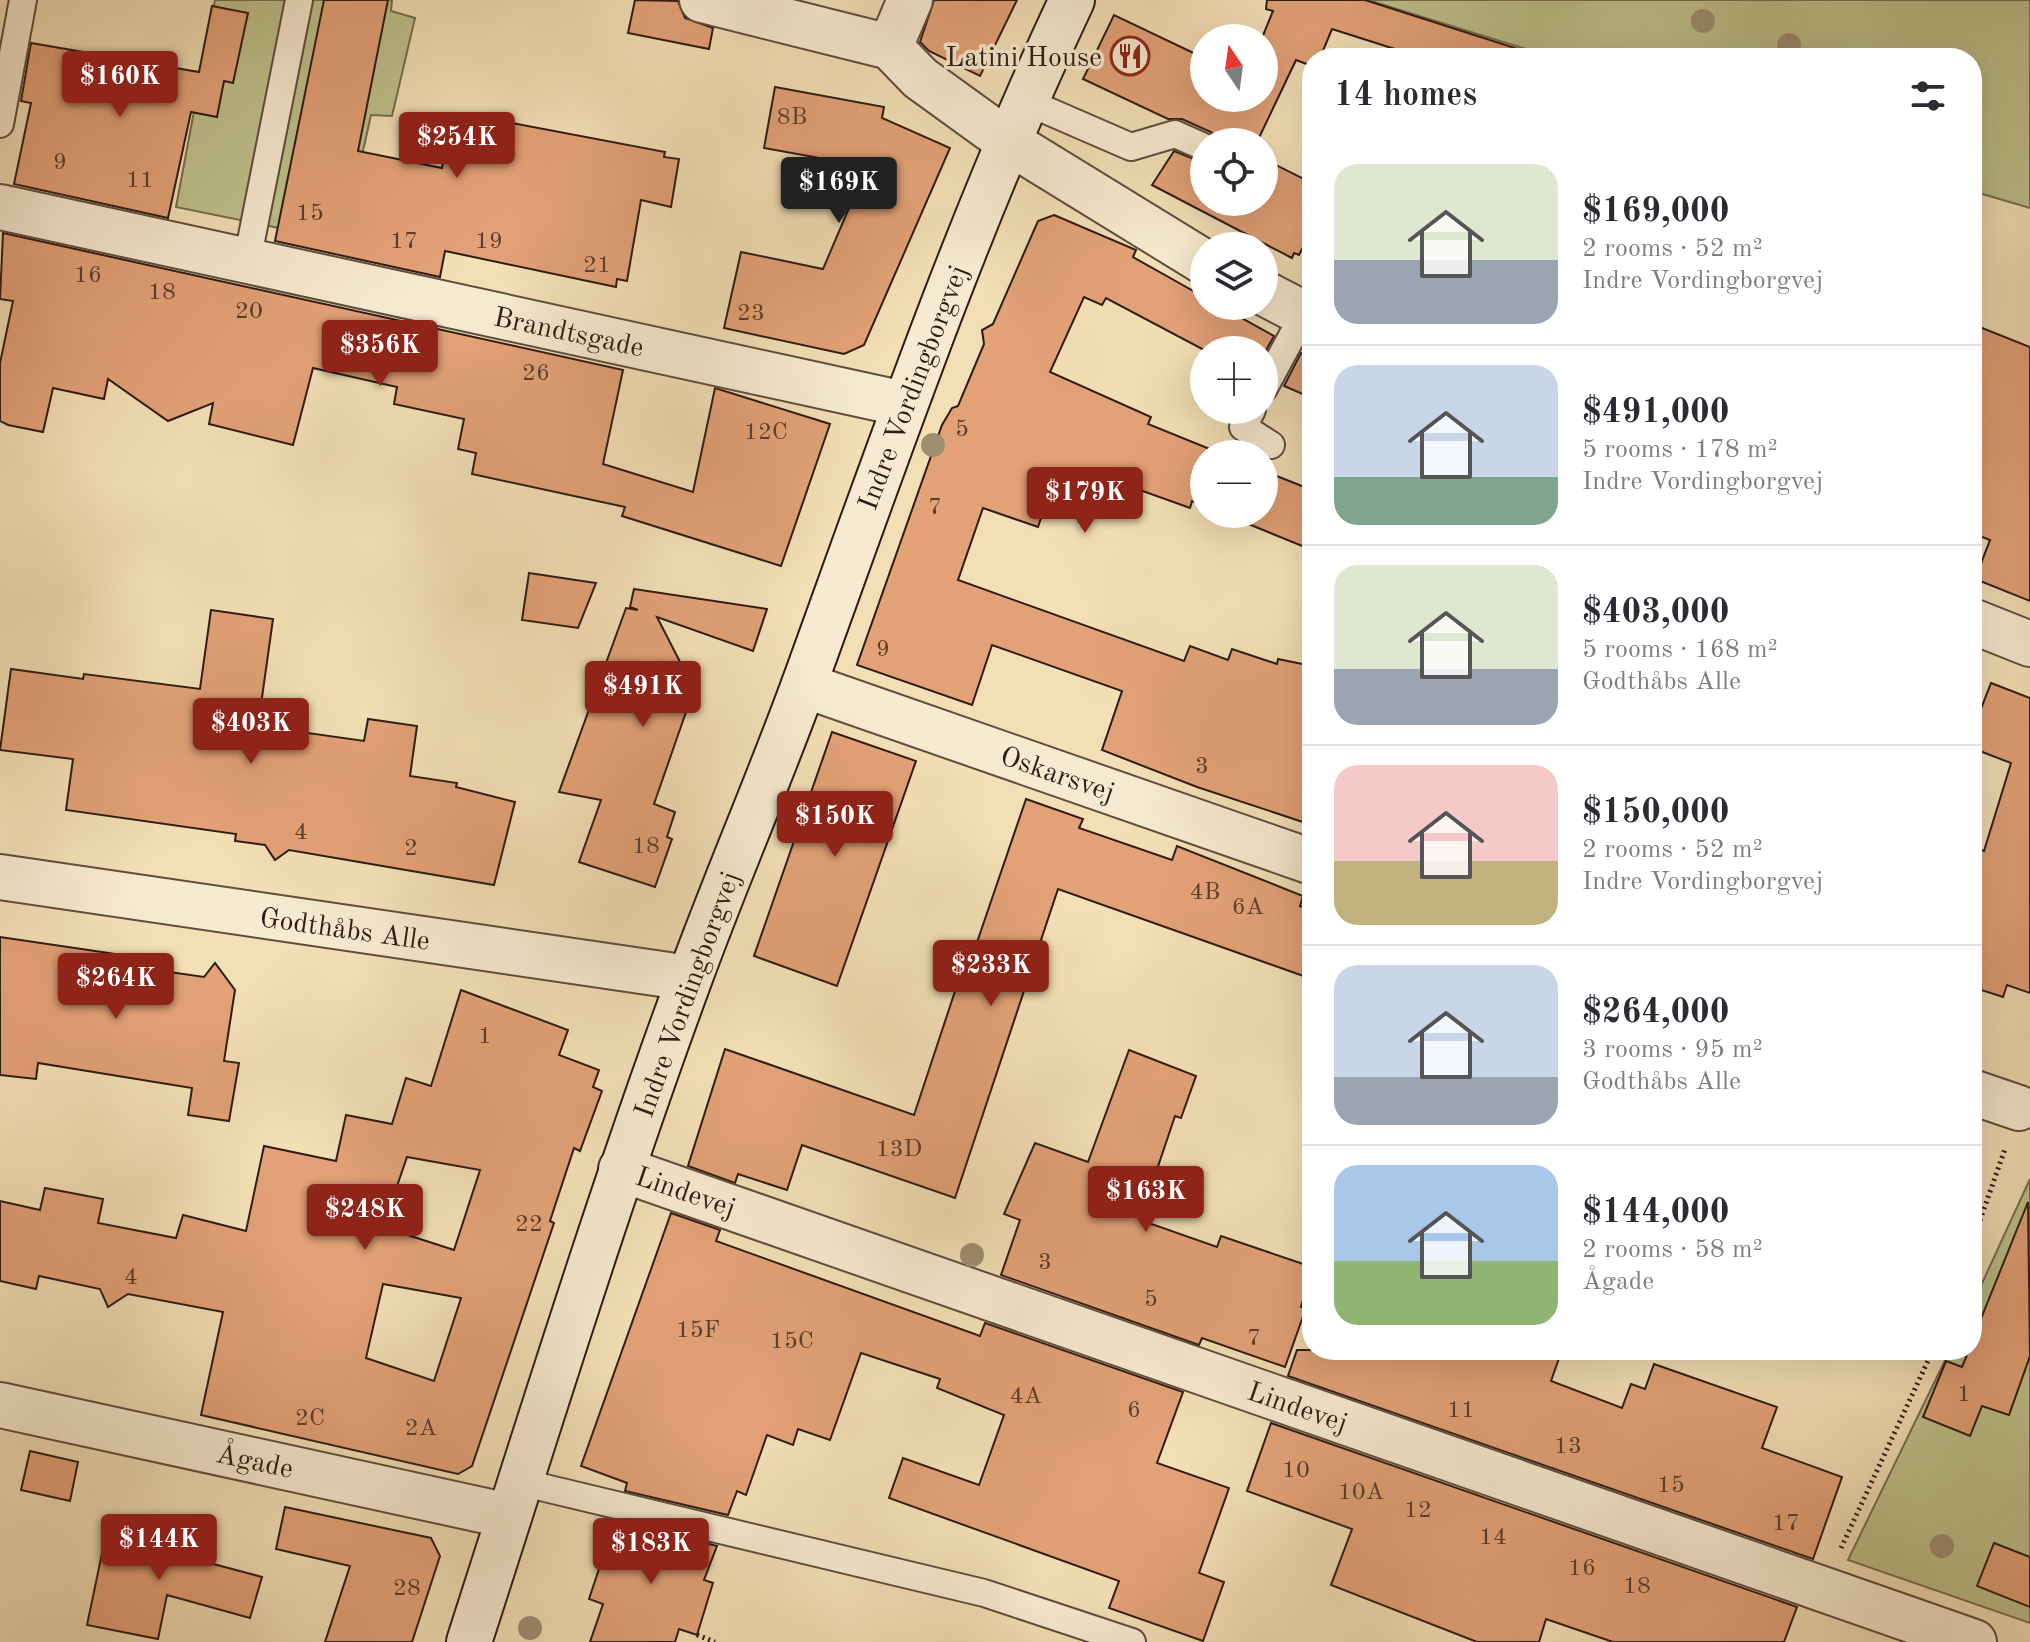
<!DOCTYPE html>
<html lang="en">
<head>
<meta charset="utf-8">
<style>
	:root { --surface:#fff; --page:#f7f7f7; --text:#2b2b33; --muted:#7c7c81; --line:#e1e1e2; --accent:#8f2418 }
	body { margin:0; font-family:"Old Standard TT",serif; background:var(--page); color:var(--text); height:100vh; display:flex; flex-direction:column; font-size:30px; white-space:nowrap }
	* { box-sizing:border-box; margin:0 }
	p { font-size:26px; color:var(--muted) }
	.icon { flex:none; width:44px; height:44px; fill:none; stroke:currentColor; stroke-width:2; stroke-linecap:round; stroke-linejoin:round }
	.map { position:relative; flex:1; overflow:hidden }
	.sheet { position:absolute; left:1302px; top:48px; width:680px; height:1312px; display:flex; flex-direction:column; background:var(--surface); border-radius:32px; box-shadow:0 8px 32px #0002 }
	.sheet>* { flex:none }
	.needle { width:52px; rotate:347deg }
	.fabs { position:absolute; left:1190px; top:24px; display:grid; gap:16px }
	.fabs a { display:grid; place-items:center; width:88px; height:88px; border-radius:50%; background:var(--surface); box-shadow:0 8px 32px #0002; font-size:40px }
	.price { position:absolute; translate:-50% -68px; padding:0 18px; border-radius:8px; background:var(--accent); color:#fff; font-size:26px; line-height:52px; filter:drop-shadow(0 2px 4px #0008) }
	.price::after { content:''; position:absolute; left:50%; top:48px; width:24px; height:18px; margin-left:-12px; background:inherit; clip-path:polygon(0 0,100% 0,50% 100%) }
	.price.selected { background:#222; color:#fff }
	ul { padding:0; list-style:none }
	li { display:flex; align-items:center; gap:24px; height:200px; padding:0 32px }
	li+li { border-top:2px solid var(--line) }
	li span { display:grid; place-items:center; flex:none; width:224px; height:160px; border-radius:24px; color:#555 }
	li>.icon { margin-inline-start:auto }
	span .icon { width:96px; height:96px; fill:#fffc; stroke-width:1 }
	li b { font-size:34px }
	h2 { display:flex; justify-content:space-between; align-items:center; height:96px; padding:0 32px; font-size:34px }
	.map>svg:first-child { display:block }
	.green { fill:#bec18c; stroke:#766e50; stroke-width:2 }
	.building { fill:#e3a177; stroke:#2e1c15; stroke-width:2; fill-rule:evenodd }
	.lines { fill:none; stroke-linecap:round; stroke-linejoin:round }
	.lane-casing { stroke:#5f4d3d; stroke-width:30 }
	.street-casing { stroke:#5f4d3d; stroke-width:48 }
	.secondary-casing { stroke:#2e1c15; stroke-width:48 }
	.path { stroke:#2e1c15; stroke-width:5; stroke-dasharray:2 4; stroke-linecap:butt }
	.lane { stroke:#f7ead0; stroke-width:26 }
	.street { stroke:#f7ead0; stroke-width:44 }
	.secondary { stroke:#f7ead0; stroke-width:44 }
	.tree { fill:#9e8f71 }
	.labels { text-anchor:middle; stroke-width:7; stroke-linejoin:round; paint-order:stroke }
	.number-label { font-size:24px; fill:#5b3d2e }
	.poi-label { font-size:28px; fill:#2e1c15; stroke:#f7ead0; text-anchor:end }
	.street-label { font-size:28px; fill:#2e1c15; stroke:#f7ead0 }
</style>
</head>
<body>
<div class="map">
<svg width="2030" height="1642" viewBox="0 0 2030 1642">
	<rect width="100%" height="100%" fill="#f3dfb6"/>
	<filter id="stains"><feTurbulence type="fractalNoise" baseFrequency=".0025" numOctaves="4"/><feColorMatrix values="0 0 0 0 .2 0 0 0 0 .09 0 0 0 0 .02 0 0 0 .5 -.17"/></filter>
	<radialGradient id="worn" r=".72"><stop offset=".6" stop-color="#630" stop-opacity="0"/><stop offset="1" stop-color="#630" stop-opacity=".3"/></radialGradient>
	<!-- green -->
	<g class="green">
		<polygon points="215,0 392,0 391,11 415,18 392,116 371,115 343,241 176,207"/>
		<polygon points="1368,0 2030,0 2030,208 1972,191 1972,58 1555,58"/>
		<polygon points="2030,1179 2030,1623 1848,1560 1950,1350 1972,1350 1972,1305"/>
	</g>
	<!-- building -->
	<g class="building">
		<polygon points="324,0 388,0 358,151 442,168 449,125 472,129 475,116 665,152 664,157 679,159 671,207 641,200 627,281 617,279 616,287 445,251 440,277 275,241"/>
		<polygon points="635,0 678,1 685,18 713,28 709,49 628,33"/>
		<polygon points="934,0 1017,0 980,76 929,51 920,42"/>
		<polygon points="1267,0 1365,0 1521,50 1520,58 1423,58 1332,29 1320,58 1312,58 1312,66 1296,60 1257,142 1219,142 1211,132 1182,119 1168,119 1083,79 1114,15 1204,58 1204,98 1264,98 1262,38 1273,11 1266,9"/>
		<polygon points="212,6 248,13 233,83 224,81 217,117 191,112 168,218 14,184 31,103 21,101 31,43 199,72"/>
		<polygon points="775,87 884,107 882,118 950,148 864,345 844,354 724,328 741,252 823,269 855,194 847,190 858,165 764,148"/>
		<polygon points="1174,151 1204,163 1204,202 1264,202 1264,159 1312,183 1312,229 1299,255 1294,253 1292,258 1152,185"/>
		<polygon points="1054,215 1136,250 1133,257 1204,297 1204,306 1220,306 1274,336 1264,354 1264,350 1204,350 1106,298 1102,305 1084,297 1050,372 1151,417 1148,424 1222,454 1204,454 1204,506 1192,501 1190,508 1084,470 1073,499 1050,491 1038,527 983,508 958,580 1184,661 1190,646 1228,660 1232,649 1277,664 1278,659 1312,666 1312,825 1197,787 1102,750 1122,691 992,645 972,705 857,665 942,425 952,408 958,406 984,344 982,330 993,324 1038,221"/>
		<polygon points="3,233 623,370 603,464 693,492 715,388 830,424 781,566 622,516 625,507 472,474 476,453 458,449 464,419 394,404 397,387 313,368 293,445 209,424 213,403 168,421 108,379 104,399 53,388 43,432 8,425 0,421 0,363 13,301 0,299"/>
		<polygon points="1972,324 2030,347 2030,601 1975,579 1990,540 1972,533"/>
		<polygon points="1301,353 1312,359 1312,398 1284,386"/>
		<polygon points="1264,471 1312,490 1312,550 1224,514 1264,514"/>
		<polygon points="529,573 596,583 578,628 522,620"/>
		<polygon points="634,589 767,609 753,651 657,617 694,689 654,804 675,812 667,837 672,839 655,887 579,862 601,800 559,792 626,608 638,610 630,607"/>
		<polygon points="211,610 273,619 258,726 364,741 368,719 417,726 410,776 457,783 456,787 515,802 494,885 289,850 275,860 265,845 235,841 236,834 66,810 73,759 0,750 11,669 83,679 84,674 200,689"/>
		<polygon points="1991,683 2030,698 2030,993 2007,985 2003,997 1972,987 1972,847 1984,851 2011,763 1972,748 1972,732"/>
		<polygon points="832,732 916,761 837,986 754,956"/>
		<polygon points="1026,799 1083,819 1079,828 1172,860 1177,846 1303,896 1300,906 1312,910 1312,979 1058,889 955,1198 802,1145 787,1190 738,1174 735,1183 688,1166 725,1049 914,1115 968,952 973,954"/>
		<polygon points="0,937 136,957 134,967 204,977 215,963 235,990 224,1061 239,1063 229,1121 188,1115 192,1088 38,1063 36,1079 0,1075"/>
		<path d="M 461,990 L 568,1030 L 559,1055 L 599,1070 L 593,1087 L 602,1091 L 580,1151 L 574,1148 L 550,1221 L 554,1223 L 472,1466 L 458,1474 L 201,1415 L 223,1312 L 128,1294 L 108,1307 L 100,1289 L 39,1276 L 36,1289 L 0,1281 L 0,1201 L 40,1210 L 45,1188 L 103,1199 L 98,1223 L 176,1238 L 183,1215 L 246,1231 L 264,1146 L 336,1161 L 346,1115 L 392,1124 L 406,1078 L 431,1086 ZM 407,1157 L 480,1170 L 454,1250 L 383,1227 ZM 383,1284 L 461,1298 L 434,1381 L 366,1358 Z"/>
		<polygon points="1129,1050 1196,1076 1181,1118 1175,1116 1140,1220 1217,1247 1221,1236 1312,1267 1301,1307 1306,1308 1285,1367 1202,1338 1199,1345 1001,1275 1020,1220 1004,1214 1035,1143 1088,1162"/>
		<polygon points="2028,1202 2030,1356 2009,1415 1982,1406 1970,1436 1923,1417 1946,1361 1962,1367 1969,1350 1972,1350 1972,1341"/>
		<polygon points="671,1213 720,1230 716,1241 980,1336 985,1323 1183,1392 1157,1463 1229,1488 1199,1573 1224,1582 1203,1641 1109,1608 1119,1581 889,1498 903,1458 979,1485 1004,1415 937,1388 940,1379 861,1353 830,1440 798,1429 793,1445 767,1435 746,1495 737,1491 728,1515 625,1491 627,1483 581,1466"/>
		<polygon points="1297,1350 1562,1350 1551,1381 1622,1408 1631,1384 1645,1389 1654,1364 1777,1407 1762,1448 1842,1477 1813,1559 1288,1376"/>
		<polygon points="1271,1423 1797,1607 1784,1642 1613,1642 1546,1619 1539,1642 1477,1642 1331,1585 1352,1529 1247,1491"/>
		<polygon points="30,1451 78,1462 70,1501 21,1490"/>
		<polygon points="285,1507 431,1538 440,1556 412,1642 325,1642 350,1566 276,1549"/>
		<polygon points="109,1520 180,1535 176,1554 262,1577 250,1618 167,1595 158,1639 87,1625"/>
		<polygon points="615,1521 717,1546 704,1580 713,1583 697,1635 679,1629 675,1642 590,1642 603,1604 589,1599"/>
		<polygon points="1994,1543 2030,1557 2030,1607 1977,1586"/>
	</g>
	<g class="lines">
		<defs>
			<g id="lane">
				<polyline points="1025,101 1131,147 1175,134 1204,147"/>
				<polyline points="0,124 23,0"/>
				<polyline points="247,261 299,0"/>
				<polyline points="1264,388 1304,314"/>
				<polyline points="1252,410 1243,427 1271,445"/>
				<polyline points="520,1482 984,1593 1132,1642"/>
			</g>
			<g id="street">
				<polyline points="702,0 890,47 920,78 1007,141 1204,262"/>
				<polyline points="890,47 910,0"/>
				<polyline points="0,207 904,404"/>
				<polyline points="1264,293 1312,318"/>
				<polyline points="1972,621 2030,644"/>
				<polyline points="804,685 1312,862"/>
				<polyline points="0,877 689,978"/>
				<polyline points="1972,1092 2019,1108"/>
				<polyline points="621,1169 1974,1642"/>
				<polyline points="0,1405 509,1516"/>
			</g>
			<path id="secondary" d="M 469,1642 C 540,1422 608,1200 688,983 C 725,881 769,781 806,679 C 889,450 968,220 1072,0"/>
		</defs>
		<!-- lane casing -->
		<use href="#lane" class="lane-casing"/>
		<!-- street casing -->
		<use href="#street" class="street-casing"/>
		<!-- secondary casing -->
		<use href="#secondary" class="secondary-casing"/>
		<!-- path -->
		<g class="path">
			<polyline points="1972,1243 2005,1149"/>
			<polyline points="1841,1548 1933,1350"/>
			<polyline points="697,1635 715,1642"/>
		</g>
		<!-- lane -->
		<use href="#lane" class="lane"/>
		<!-- street -->
		<use href="#street" class="street"/>
		<!-- secondary -->
		<use href="#secondary" class="secondary"/>
	</g>
	<!-- trees -->
	<g class="tree">
		<circle cx="1703" cy="21" r="12"/>
		<circle cx="1789" cy="45" r="12"/>
		<circle cx="933" cy="445" r="12"/>
		<circle cx="972" cy="1255" r="12"/>
		<circle cx="1942" cy="1546" r="12"/>
		<circle cx="530" cy="1628" r="12"/>
	</g>
	<!-- icons -->
	<defs>
		<symbol id="restaurant-ring" viewBox="-11 -11 22 22"><circle r="9.5" fill="#f7ead0" stroke="#8f2418" stroke-width="1.5"/><path d="M-5-6h1v4h1v-4h1v4h1v-4h1v5L-1.5 .5V6h-2V.5L-5-1ZM5-6V6H3V1.5H1.5Q1.5-4 5-6Z" fill="#8f2418"/></symbol>
	</defs>
	<g fill-rule="evenodd">
		<use href="#restaurant-ring" x="1108" y="34" width="44" height="44"/>
	</g>
	<g class="labels">
		<!-- number labels -->
		<g class="number-label">
			<text x="792" y="124">8B</text>
			<text x="60" y="169">9</text>
			<text x="140" y="187">11</text>
			<text x="310" y="220">15</text>
			<text x="404" y="248">17</text>
			<text x="489" y="248">19</text>
			<text x="597" y="272">21</text>
			<text x="88" y="282">16</text>
			<text x="162" y="299">18</text>
			<text x="249" y="318">20</text>
			<text x="751" y="320">23</text>
			<text x="536" y="380">26</text>
			<text x="962" y="436">5</text>
			<text x="766" y="439">12C</text>
			<text x="935" y="514">7</text>
			<text x="883" y="656">9</text>
			<text x="1202" y="773">3</text>
			<text x="301" y="839">4</text>
			<text x="646" y="853">18</text>
			<text x="411" y="855">2</text>
			<text x="1205" y="899">4B</text>
			<text x="1248" y="914">6A</text>
			<text x="485" y="1043">1</text>
			<text x="899" y="1156">13D</text>
			<text x="529" y="1231">22</text>
			<text x="1045" y="1269">3</text>
			<text x="131" y="1284">4</text>
			<text x="1151" y="1306">5</text>
			<text x="698" y="1337">15F</text>
			<text x="1254" y="1345">7</text>
			<text x="792" y="1348">15C</text>
			<text x="1964" y="1401">1</text>
			<text x="1026" y="1403">4A</text>
			<text x="1134" y="1417">6</text>
			<text x="1461" y="1417">11</text>
			<text x="310" y="1425">2C</text>
			<text x="421" y="1435">2A</text>
			<text x="1568" y="1453">13</text>
			<text x="1296" y="1477">10</text>
			<text x="1671" y="1492">15</text>
			<text x="1361" y="1499">10A</text>
			<text x="1418" y="1517">12</text>
			<text x="1786" y="1530">17</text>
			<text x="1493" y="1544">14</text>
			<text x="1582" y="1575">16</text>
			<text x="1637" y="1593">18</text>
			<text x="407" y="1595">28</text>
		</g>
		<!-- poi labels -->
		<g class="poi-label">
			<text x="1102" y="66">Latini House</text>
		</g>
		<!-- street labels -->
		<g class="street-label">
			<text transform="translate(569 331) rotate(12)" y="10">Brandtsgade</text>
			<text transform="translate(912 387) rotate(-69)" y="10">Indre Vordingborgvej</text>
			<text transform="translate(1058 773) rotate(19)" y="10">Oskarsvej</text>
			<text transform="translate(345 928) rotate(8)" y="10">Godthåbs Alle</text>
			<text transform="translate(686 994) rotate(-70)" y="10">Indre Vordingborgvej</text>
			<text transform="translate(686 1191) rotate(19)" y="10">Lindevej</text>
			<text transform="translate(1298 1406) rotate(19)" y="10">Lindevej</text>
			<text transform="translate(255 1460) rotate(12)" y="10">Ågade</text>
		</g>
	</g>
	<rect width="100%" height="100%" filter="url(#stains)"/>
	<rect width="100%" height="100%" fill="url(#worn)"/>
</svg>
<div class="fabs">
<a><svg class="needle" viewBox="-14 -14 28 28"><path d="M0-13l5 13h-10z" fill="#e53935"/><path d="M0 13l5-13h-10z" fill="#7c7c81"/></svg></a>
<a><svg class="icon" aria-label="locate" viewBox="0 0 24 24"><circle cx="12" cy="12" r="6"/><path d="M12 2v4M12 18v4M2 12h4M18 12h4"/></svg></a>
<a><svg class="icon" aria-label="layers" viewBox="0 0 24 24"><path d="M12 4l9 5-9 5-9-5zM3 14l9 5 9-5"/></svg></a>
<a>+</a>
<a>−</a>
</div>
<b class="price" style="left:120px;top:119px">$160K</b>
<b class="price" style="left:457px;top:180px">$254K</b>
<b class="price selected" style="left:839px;top:225px">$169K</b>
<b class="price" style="left:380px;top:388px">$356K</b>
<b class="price" style="left:1085px;top:535px">$179K</b>
<b class="price" style="left:643px;top:729px">$491K</b>
<b class="price" style="left:251px;top:766px">$403K</b>
<b class="price" style="left:835px;top:859px">$150K</b>
<b class="price" style="left:991px;top:1008px">$233K</b>
<b class="price" style="left:116px;top:1021px">$264K</b>
<b class="price" style="left:1146px;top:1234px">$163K</b>
<b class="price" style="left:365px;top:1252px">$248K</b>
<b class="price" style="left:159px;top:1582px">$144K</b>
<b class="price" style="left:651px;top:1586px">$183K</b>
<section class="sheet">
<h2>14 homes<svg class="icon" aria-label="filters" viewBox="0 0 24 24"><path d="M4 7h16M4 17h16"/><circle cx="9" cy="7" r="2"/><circle cx="15" cy="17" r="2"/></svg></h2>
<ul>
<li><span style="background:linear-gradient(#dfe7d0 60%,#9aa5b1 0)"><svg class="icon" aria-label="home" viewBox="0 0 24 24"><path d="M3 11l9-7 9 7M6 9v11h12V9"/></svg></span><div><b>$169,000</b><p>2 rooms · 52 m²</p><p>Indre Vordingborgvej</p></div></li>
<li><span style="background:linear-gradient(#c9d6e8 70%,#7fa58c 0)"><svg class="icon" aria-label="home" viewBox="0 0 24 24"><path d="M3 11l9-7 9 7M6 9v11h12V9"/></svg></span><div><b>$491,000</b><p>5 rooms · 178 m²</p><p>Indre Vordingborgvej</p></div></li>
<li><span style="background:linear-gradient(#dfe7d0 65%,#9aa5b1 0)"><svg class="icon" aria-label="home" viewBox="0 0 24 24"><path d="M3 11l9-7 9 7M6 9v11h12V9"/></svg></span><div><b>$403,000</b><p>5 rooms · 168 m²</p><p>Godthåbs Alle</p></div></li>
<li><span style="background:linear-gradient(#f6c9c9 60%,#c2b280 0)"><svg class="icon" aria-label="home" viewBox="0 0 24 24"><path d="M3 11l9-7 9 7M6 9v11h12V9"/></svg></span><div><b>$150,000</b><p>2 rooms · 52 m²</p><p>Indre Vordingborgvej</p></div></li>
<li><span style="background:linear-gradient(#c9d6e8 70%,#9aa5b1 0)"><svg class="icon" aria-label="home" viewBox="0 0 24 24"><path d="M3 11l9-7 9 7M6 9v11h12V9"/></svg></span><div><b>$264,000</b><p>3 rooms · 95 m²</p><p>Godthåbs Alle</p></div></li>
<li><span style="background:linear-gradient(#a9c7e8 60%,#8fb573 0)"><svg class="icon" aria-label="home" viewBox="0 0 24 24"><path d="M3 11l9-7 9 7M6 9v11h12V9"/></svg></span><div><b>$144,000</b><p>2 rooms · 58 m²</p><p>Ågade</p></div></li>
</ul>
</section>
</div>
</body>
</html>
